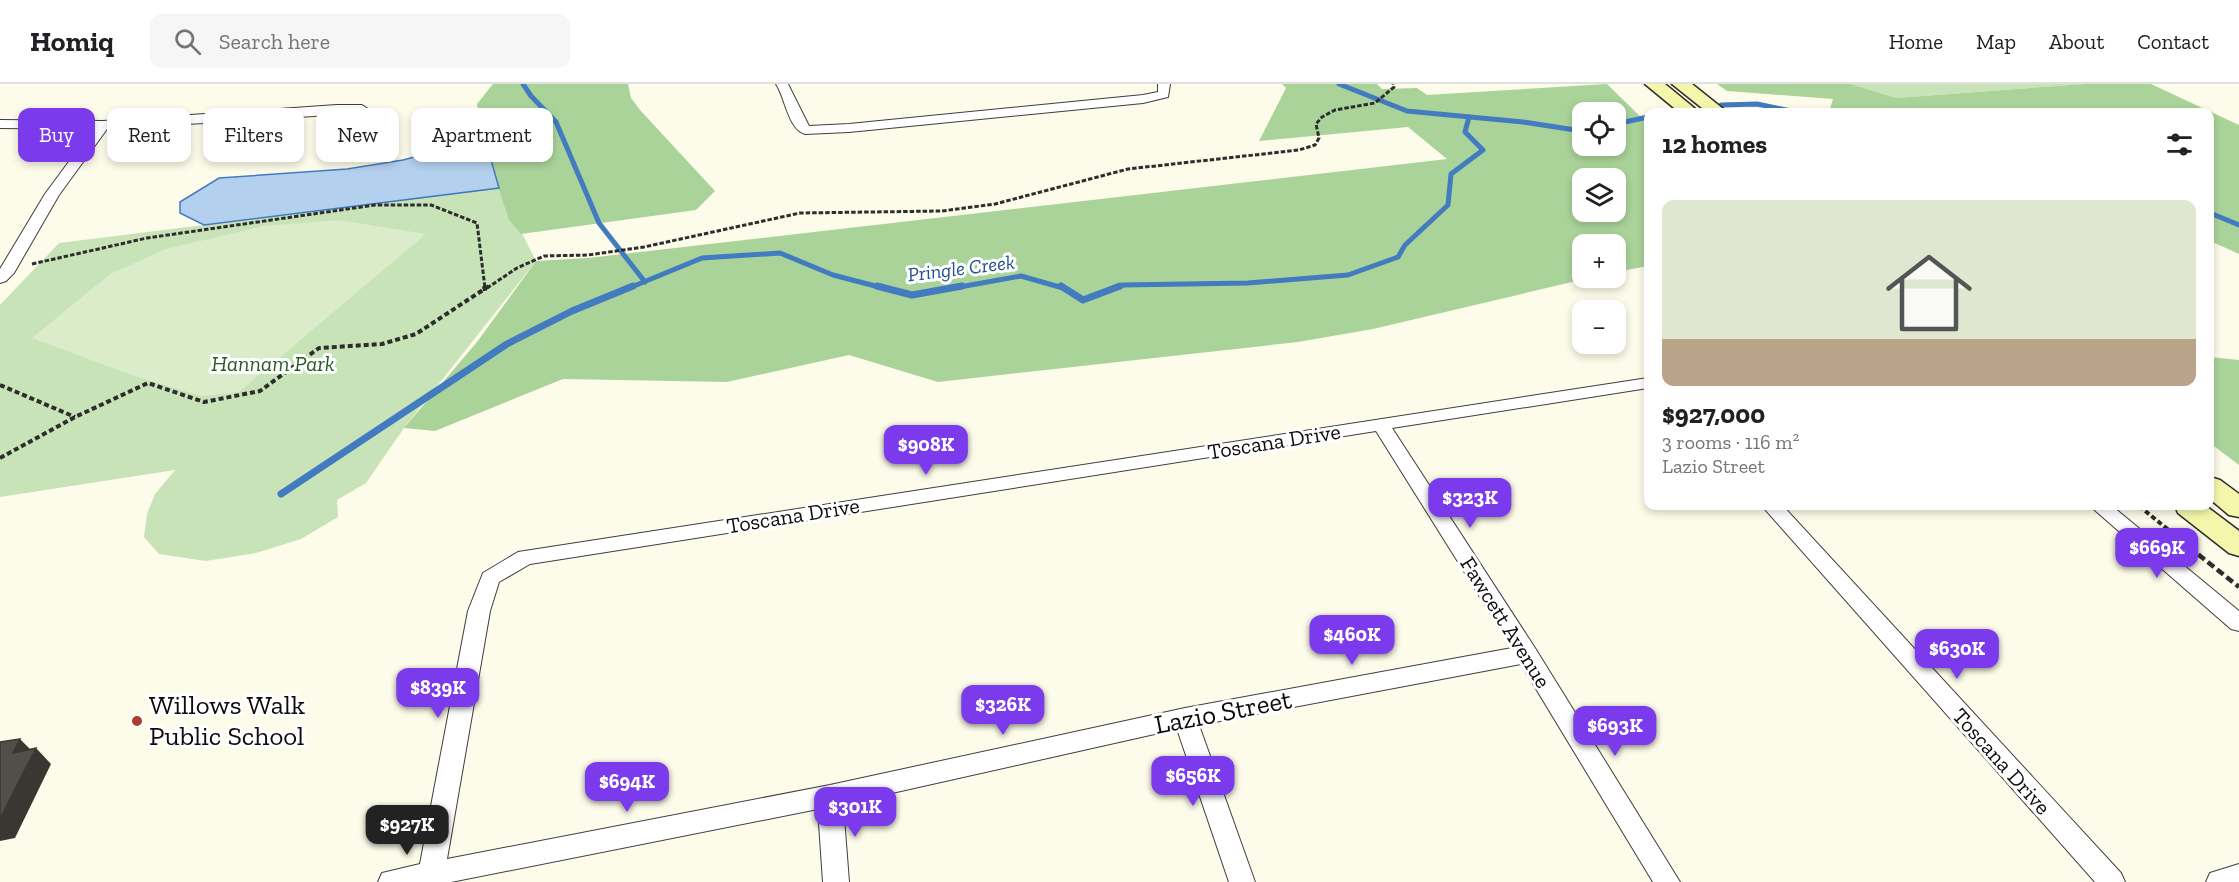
<!DOCTYPE html>
<html lang="en">
<head>
<meta charset="utf-8">
<style>
	:root { --surface:#fff; --page:#f6f6f6; --text:#202124; --muted:#757577; --line:#e0e0e0; --accent:#7c3aed }
	body { margin:0; font-family:"Zilla Slab",serif; background:var(--page); color:var(--text); height:100vh; display:flex; flex-direction:column; font-size:22px; white-space:nowrap }
	* { box-sizing:border-box; margin:0 }
	p { font-size:20px; color:var(--muted) }
	.icon { flex:none; width:33px; height:33px; fill:none; stroke:currentColor; stroke-width:2; stroke-linecap:round; stroke-linejoin:round }
	.map { position:relative; flex:1; overflow:hidden }
	.panel { position:absolute; left:1644px; top:24px; width:570px; height:402px; display:flex; flex-direction:column; background:var(--surface); border-radius:12px; box-shadow:0 3px 9px #0003 }
	.panel>* { flex:none }
	.banner { position:absolute; left:18px; top:24px; width:570px; height:54px; display:flex; gap:12px }
	.controls { position:absolute; left:1572px; top:18px; display:grid; gap:12px }
	.controls a { display:grid; place-items:center; width:54px; height:54px; border-radius:12px; background:var(--surface); box-shadow:0 3px 9px #0003; font-size:30px }
	.price { position:absolute; translate:-50% -51px; padding:0 14px; border-radius:12px; background:var(--accent); color:#fff; font-size:20px; line-height:39px; filter:drop-shadow(0 2px 3px #0008) }
	.price::after { content:''; position:absolute; left:50%; top:36px; width:18px; height:14px; margin-left:-9px; background:inherit; clip-path:polygon(0 0,100% 0,50% 100%) }
	.price.current { background:#222; color:#fff }
	ul { padding:0; list-style:none }
	li { display:grid; align-content:center; gap:12px; height:318px; padding:0 18px }
	li span { display:grid; place-items:center; height:186px; border-radius:12px; color:#555 }
	li>.icon { margin-inline-start:auto }
	span .icon { width:108px; height:108px; fill:#fffc; stroke-width:1 }
	li b { font-size:26px }
	h2 { display:flex; justify-content:space-between; align-items:center; height:72px; padding:0 18px; font-size:26px }
	.pill { padding:0 21px; border-radius:12px; background:var(--surface); box-shadow:0 3px 9px #0003; font-size:21px; line-height:54px }
	.pill.current { background:var(--accent); color:#fff }
	header { display:flex; align-items:center; gap:36px; box-sizing:border-box; height:84px; padding:0 30px; background:var(--surface); border-bottom:2px solid var(--line) }
	header strong { font-size:28px }
	nav { display:flex; gap:33px; margin-inline-start:auto; font-size:21px }
	.search { width:420px; height:54px; background:var(--page); display:flex; align-items:center; gap:15px; box-sizing:border-box; padding:0 21px; border-radius:12px; color:var(--muted); font-size:22px }
	.map>svg:first-child { display:block }
	.green { fill:#c8e3b8 }
	.forest { fill:#aad399; fill-rule:evenodd }
	.pitch { fill:#daecc9 }
	.water { fill:#b4d0ef; stroke:#427bbf; stroke-width:1.5 }
	.lines { fill:none; stroke-linecap:round; stroke-linejoin:round }
	.stream-far1 { stroke:#427bbf; stroke-width:5 }
	.stream { stroke:#427bbf; stroke-width:7 }
	.street-casing { stroke:#3e3e3e; stroke-width:2 }
	.secondary-casing { stroke:#2d2d2d; stroke-width:3 }
	.path-far2 { stroke:#2d2d2d; stroke-width:3; stroke-dasharray:4.5 2; stroke-linecap:butt }
	.path-far1 { stroke:#2d2d2d; stroke-width:4; stroke-dasharray:5 3; stroke-linecap:butt }
	.path { stroke:#2d2d2d; stroke-width:4.5; stroke-dasharray:8 4; stroke-linecap:butt }
	.street { fill:#fff; fill-rule:evenodd }
	.secondary { fill:#f4f7ab; fill-rule:evenodd }
	.shaded-wall { fill:#393732 }
	.building { fill:#524e48; stroke:#393732; stroke-width:1.5 }
	.poi-dot { fill:#ac3e31; stroke:#fff; stroke-width:2 }
	.labels { text-anchor:middle; stroke-width:6; stroke-linejoin:round; paint-order:stroke }
	.far-water-label { font-size:20px; font-style:italic; fill:#214f8f; stroke:#fff }
	.park-label { font-size:22px; font-style:italic; fill:#265b22; stroke:#fff }
	.street-label { font-size:22px; fill:#0b0b0b; stroke:#fff }
	.near-poi-label { font-size:27px; fill:#0b0b0b; stroke:#fff; text-anchor:start }
	.near-street-label { font-size:27px; fill:#0b0b0b; stroke:#fff }
</style>
</head>
<body>
<header>
<strong>Homiq</strong>
<div class="search"><svg class="icon" aria-label="search" viewBox="0 0 24 24"><circle cx="10" cy="10" r="6"/><path d="M15 15l6 6"/></svg>Search here</div>
<nav><a>Home</a><a>Map</a><a>About</a><a>Contact</a></nav>
</header>
<div class="map">
<svg width="2239" height="798" viewBox="0 0 2239 798">
	<rect width="100%" height="100%" fill="#fdfcea"/>
	<!-- green -->
	<g class="green">
		<polygon points="1851,0 2084,0 1896,14"/>
		<polygon points="499,104 536,177 404,344 366,399 337,416 338,433 301,455 256,469 206,477 159,470 144,453 147,430 155,410 175,386 0,413 0,221 59,159"/>
	</g>
	<!-- forest -->
	<g class="forest">
		<polygon points="493,0 628,0 631,14 640,26 715,107 696,126 521,150 509,136 488,72 477,20"/>
		<path d="M 1282,0 L 1377,0 L 1382,5 L 1417,4 L 1427,11 L 1607,0 L 1648,40 L 1648,182 L 1616,188 L 1616,160 L 1582,160 L 1582,194 L 1589,194 L 1373,245 L 1298,258 L 938,298 L 849,271 L 727,298 L 563,295 L 435,347 L 404,344 L 477,258 L 536,177 L 588,174 L 1447,75 L 1408,43 L 1259,57 L 1286,4 ZM 1582,28 L 1616,28 L 1616,62 L 1582,62 ZM 1582,94 L 1616,94 L 1616,128 L 1582,128 Z"/>
		<polygon points="1717,0 1851,0 1896,14 2084,0 2151,0 2239,41 2239,170 2210,157 2210,28 1829,28 1833,15 1727,7"/>
		<polygon points="2210,273 2239,276 2239,381 2210,359"/>
	</g>
	<!-- pitch -->
	<polygon class="pitch" points="339,136 426,150 239,308 201,312 131,291 32,254 110,190 166,165 263,142"/>
	<!-- water -->
	<polygon class="water" points="484,51 499,104 204,141 180,129 180,118 219,94 347,85 403,76 460,61"/>
	<g class="lines">
		<!-- stream-far1 -->
		<g class="stream-far1">
			<polyline points="523,0 531,12 556,38 599,139 645,198"/>
			<polyline points="1339,0 1407,27 1523,38 1582,47"/>
			<polyline points="1721,21 1757,20 1796,28"/>
			<polyline points="1616,40 1648,33"/>
			<polyline points="2210,129 2239,141"/>
			<polyline points="629,204 702,174 780,169 833,191 883,204"/>
			<polyline points="954,204 1021,192 1063,204"/>
			<polyline points="1116,204 1123,201 1248,199 1348,191 1398,173 1405,161 1448,121 1451,90 1483,66 1465,48 1469,33"/>
		</g>
		<!-- stream -->
		<g class="stream">
			<polyline points="877,202 912,211 962,202"/>
			<polyline points="1061,202 1083,216 1120,202"/>
			<polyline points="281,410 507,260 572,227 633,202"/>
		</g>
		<defs>
			<g id="street">
				<path d="M 776,0 L 788,0 L 809,42 L 849,40 L 1143,11 L 1158,8 L 1158,0 L 1170,0 L 1168,13 L 1143,19 L 849,48 L 805,50 C 788,45 785,13 776,0 Z"/>
				<polygon points="337,21 362,21 368,25 362,29 107,45 59,111 14,189 6,197 0,199 0,185 45,110 93,45 0,44 0,36 103,37"/>
				<path d="M 1648,294 L 1648,304 L 1392,344 L 1535,564 L 1680,798 L 1653,798 L 1521,580 L 1199,641 L 1255,798 L 1229,798 L 1177,645 L 843,720 L 849,798 L 823,798 L 818,725 L 451,798 L 378,798 L 382,789 L 420,780 L 468,527 L 483,489 L 518,468 ZM 1376,347 L 1512,564 L 1185,624 L 830,701 L 447,775 L 490,527 L 499,498 L 530,480 Z"/>
				<polygon points="1762,422 1783,422 2121,789 2125,798 2095,798"/>
				<polygon points="2090,422 2112,422 2239,527 2239,547 2231,545"/>
				<polygon points="2239,780 2239,798 2206,798 2210,789"/>
			</g>
			<g id="secondary">
				<polygon points="1645,0 1665,0 1699,28 1679,28"/>
				<polygon points="1672,0 1692,0 1727,28 1707,28"/>
				<polygon points="2210,393 2220,396 2239,410 2239,433 2229,431 2210,415"/>
				<polygon points="2175,422 2206,422 2239,447 2239,472 2229,469 2178,429"/>
			</g>
		</defs>
		<!-- street casing -->
		<use href="#street" class="street-casing"/>
		<!-- secondary casing -->
		<use href="#secondary" class="secondary-casing"/>
		<!-- path-far2 -->
		<g class="path-far2">
			<polyline points="32,180 147,154 375,121 431,121 477,139 485,204"/>
			<polyline points="487,204 517,184 544,172 588,171 644,163 800,129 942,127 995,120 1128,85 1299,66 1315,61 1319,54 1316,40 1322,33 1335,26 1375,19 1394,3 1393,0"/>
		</g>
		<!-- path-far1 -->
		<g class="path-far1">
			<polyline points="484,202 485,207"/>
			<polyline points="0,301 75,333"/>
			<polyline points="0,374 75,333 148,299 204,318 260,307 319,264 382,260 416,250 489,202"/>
			<polyline points="2139,422 2191,464"/>
		</g>
		<!-- path -->
		<polyline class="path" points="2189,463 2239,503"/>
		<!-- street -->
		<use href="#street" class="street"/>
		<!-- secondary -->
		<use href="#secondary" class="secondary"/>
	</g>
	<!-- shaded-wall -->
	<polygon class="shaded-wall" points="20,655 34,669 36,664 51,680 15,754 0,757 0,735 13,669"/>
	<!-- building -->
	<polygon class="building" points="20,655 13,669 36,664 0,735 0,658"/>
	<!-- markers -->
	<circle class="poi-dot" cx="137" cy="637" r="6"/>
	<g class="labels">
		<!-- far-water labels -->
		<g class="far-water-label">
			<text transform="translate(961 184) rotate(-7)" y="7">Pringle Creek</text>
		</g>
		<!-- park labels -->
		<g class="park-label">
			<text x="273" y="287">Hannam Park</text>
		</g>
		<!-- street labels -->
		<g class="street-label">
			<text transform="translate(1274 357) rotate(-9)" y="8">Toscana Drive</text>
			<text transform="translate(793 431) rotate(-9)" y="8">Toscana Drive</text>
			<text transform="translate(1506 538) rotate(58)" y="8">Fawcett Avenue</text>
			<text transform="translate(2002 677) rotate(48)" y="8">Toscana Drive</text>
		</g>
		<!-- near-poi labels -->
		<g class="near-poi-label">
			<text x="149" y="630">Willows Walk<tspan x="149" dy="31">Public School</tspan></text>
		</g>
		<!-- near-street labels -->
		<g class="near-street-label">
			<text transform="translate(1223 628) rotate(-11)" y="9">Lazio Street</text>
		</g>
	</g>
</svg>
<div class="controls">
<a><svg class="icon" aria-label="locate" viewBox="0 0 24 24"><circle cx="12" cy="12" r="6"/><path d="M12 2v4M12 18v4M2 12h4M18 12h4"/></svg></a>
<a><svg class="icon" aria-label="layers" viewBox="0 0 24 24"><path d="M12 4l9 5-9 5-9-5zM3 14l9 5 9-5"/></svg></a>
<a>+</a>
<a>−</a>
</div>
<b class="price" style="left:926px;top:392px">$908K</b>
<b class="price" style="left:1470px;top:445px">$323K</b>
<b class="price" style="left:2157px;top:495px">$669K</b>
<b class="price" style="left:1352px;top:582px">$460K</b>
<b class="price" style="left:1957px;top:596px">$630K</b>
<b class="price" style="left:438px;top:635px">$839K</b>
<b class="price" style="left:1003px;top:652px">$326K</b>
<b class="price" style="left:1615px;top:673px">$693K</b>
<b class="price" style="left:1193px;top:723px">$656K</b>
<b class="price" style="left:627px;top:729px">$694K</b>
<b class="price" style="left:855px;top:754px">$301K</b>
<b class="price current" style="left:407px;top:772px">$927K</b>
<div class="banner">
<a class="pill current">Buy</a>
<a class="pill">Rent</a>
<a class="pill">Filters</a>
<a class="pill">New</a>
<a class="pill">Apartment</a>
</div>
<section class="panel">
<h2>12 homes<svg class="icon" aria-label="filters" viewBox="0 0 24 24"><path d="M4 7h16M4 17h16"/><circle cx="9" cy="7" r="2"/><circle cx="15" cy="17" r="2"/></svg></h2>
<ul>
<li><span style="background:linear-gradient(#dfe7d0 75%,#b9a48a 0)"><svg class="icon" aria-label="home" viewBox="0 0 24 24"><path d="M3 11l9-7 9 7M6 9v11h12V9"/></svg></span><div><b>$927,000</b><p>3 rooms · 116 m²</p><p>Lazio Street</p></div></li>
</ul>
</section>
</div>
</body>
</html>
